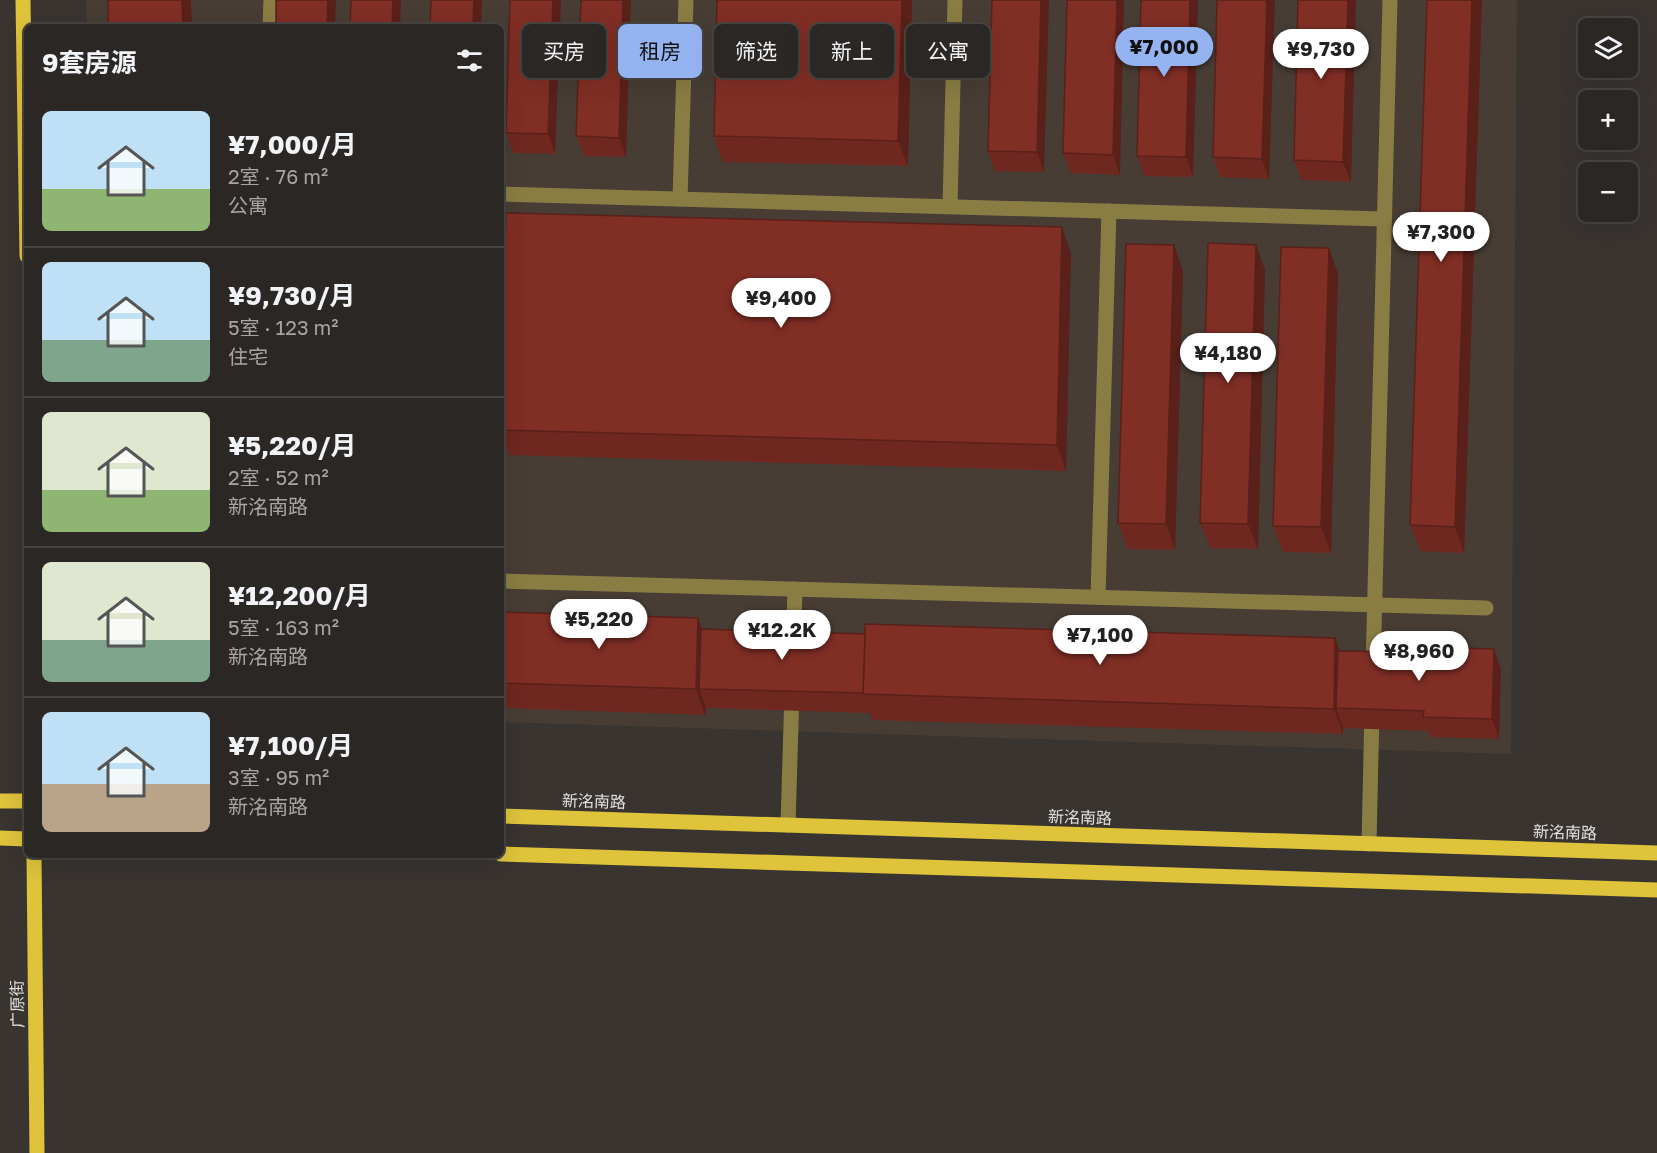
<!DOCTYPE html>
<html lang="zh">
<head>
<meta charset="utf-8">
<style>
	:root { --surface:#2b2724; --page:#373331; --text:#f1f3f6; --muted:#a6a5a6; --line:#474441; --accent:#95b2f1 }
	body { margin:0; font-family:"Golos Text","Noto Sans SC",sans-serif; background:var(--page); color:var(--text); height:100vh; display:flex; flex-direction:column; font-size:22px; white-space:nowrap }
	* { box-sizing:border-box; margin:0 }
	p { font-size:20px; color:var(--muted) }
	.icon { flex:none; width:33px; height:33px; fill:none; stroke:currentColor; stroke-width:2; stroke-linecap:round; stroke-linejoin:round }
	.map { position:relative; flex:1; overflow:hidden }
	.panel { position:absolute; left:24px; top:24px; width:480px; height:834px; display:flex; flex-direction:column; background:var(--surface); border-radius:9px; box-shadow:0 6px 24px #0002,0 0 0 2px var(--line) }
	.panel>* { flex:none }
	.guide { position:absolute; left:522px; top:24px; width:570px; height:54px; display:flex; gap:12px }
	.buttons { position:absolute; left:1578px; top:18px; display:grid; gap:12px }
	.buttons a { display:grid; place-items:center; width:60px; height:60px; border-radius:9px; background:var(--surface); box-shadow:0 6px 24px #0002,0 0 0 2px var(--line); font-size:30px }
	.price { position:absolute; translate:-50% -51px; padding:0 14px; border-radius:21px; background:#fff; color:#222; font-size:20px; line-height:39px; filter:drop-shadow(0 2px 3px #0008) }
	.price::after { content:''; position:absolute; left:50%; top:36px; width:18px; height:14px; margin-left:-9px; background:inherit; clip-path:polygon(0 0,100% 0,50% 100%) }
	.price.current { background:var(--accent); color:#111 }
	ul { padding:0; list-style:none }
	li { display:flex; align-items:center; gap:18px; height:150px; padding:0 18px }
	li+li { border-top:2px solid var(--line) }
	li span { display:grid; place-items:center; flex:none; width:168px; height:120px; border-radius:9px; color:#555 }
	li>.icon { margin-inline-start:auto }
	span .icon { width:72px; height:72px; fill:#fffc; stroke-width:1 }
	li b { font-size:26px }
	h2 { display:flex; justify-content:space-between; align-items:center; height:72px; padding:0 18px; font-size:26px }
	.pill { padding:0 21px; border-radius:9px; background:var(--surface); box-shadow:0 6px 24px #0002,0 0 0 2px var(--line); font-size:21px; line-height:54px }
	.pill.current { background:var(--accent); color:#111 }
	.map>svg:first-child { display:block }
	.built { fill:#473d35 }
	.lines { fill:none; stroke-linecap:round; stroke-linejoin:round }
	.minor { stroke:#8a7d43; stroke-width:15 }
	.major { stroke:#dec33b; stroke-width:15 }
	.wall { fill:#6f2820 }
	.shaded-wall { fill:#5a201a }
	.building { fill:#812e25; stroke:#5a201a; stroke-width:1.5 }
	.labels { text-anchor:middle; stroke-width:4.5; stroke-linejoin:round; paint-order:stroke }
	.street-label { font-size:16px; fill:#e2dfdc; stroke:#393430 }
</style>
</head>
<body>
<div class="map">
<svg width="1657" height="1153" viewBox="0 0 1657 1153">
	<rect width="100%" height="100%" fill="#393430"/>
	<!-- built -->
	<polygon class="built" points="86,0 1517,0 1511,754 501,722 501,27 87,27"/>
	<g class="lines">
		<!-- minor -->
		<g class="minor">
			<polyline points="270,27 271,0"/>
			<polyline points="501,194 1384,219"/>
			<polyline points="680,199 686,0"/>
			<polyline points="950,206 955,0"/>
			<polyline points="501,581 1486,608"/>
			<polyline points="1098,597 1109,211"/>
			<polyline points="793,652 795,589"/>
			<polyline points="1373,670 1390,0"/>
			<polyline points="788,825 792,691"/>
			<polyline points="1369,844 1372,709"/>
		</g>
		<!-- major -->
		<g class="major">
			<polyline points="23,0 27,256"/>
			<polyline points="0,801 27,801"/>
			<polyline points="501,816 1657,853"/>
			<polyline points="0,838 27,839"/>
			<polyline points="501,854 1657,890"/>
			<polyline points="34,855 37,1153"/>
		</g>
	</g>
	<!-- wall -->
	<g class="wall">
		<polygon points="510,0 561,0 555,154 513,153 506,133"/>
		<polygon points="581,0 626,157 584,156 576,136"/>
		<polygon points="717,0 912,0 908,166 723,162 714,136"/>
		<polygon points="992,0 1044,172 995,171 988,151"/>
		<polygon points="1067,0 1120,175 1070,173 1063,153"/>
		<polygon points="1141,0 1198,0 1193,177 1144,176 1137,156"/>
		<polygon points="1217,0 1269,179 1220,177 1213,157"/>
		<polygon points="1298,0 1351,182 1301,180 1294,160"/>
		<polygon points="1427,0 1482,0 1464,553 1420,551 1410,525"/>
		<polygon points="1174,245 1183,271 1175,550 1128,549 1118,523"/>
		<polygon points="1329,248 1338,274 1331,553 1283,552 1273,526"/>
		<polygon points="1071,253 1066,471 509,455 501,433 501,387"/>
		<polygon points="1265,270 1258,549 1210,548 1200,523"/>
		<polygon points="501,612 702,629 1340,651 1501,669 1499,739 1431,737 1428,731 1343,728 1343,734 872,720 870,713 706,708 705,715 501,708"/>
	</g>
	<!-- shaded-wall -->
	<g class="shaded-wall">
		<polygon points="182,0 191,0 192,27 183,27"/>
		<polygon points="328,0 336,0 335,27 327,27"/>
		<polygon points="393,0 401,0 400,27 392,27"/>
		<polygon points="474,0 482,0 481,27 473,27"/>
		<polygon points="553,0 561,0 555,154 548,134"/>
		<polygon points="623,0 631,0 626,157 619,138"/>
		<polygon points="902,0 912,0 908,166 898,141"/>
		<polygon points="1041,0 1049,0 1044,172 1037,152"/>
		<polygon points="1117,0 1124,0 1120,175 1113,155"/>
		<polygon points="1190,0 1198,0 1193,177 1186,157"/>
		<polygon points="1267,0 1275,0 1269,179 1262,159"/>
		<polygon points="1348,0 1356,0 1351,182 1343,162"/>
		<polygon points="1472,0 1482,0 1464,553 1455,527"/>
		<polygon points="1062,227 1071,253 1066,471 1057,445"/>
		<polygon points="1174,245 1183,271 1175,550 1166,524"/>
		<polygon points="1256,245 1265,270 1258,549 1248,524"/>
		<polygon points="1329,248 1338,274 1331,553 1321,527"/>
		<polygon points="698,618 708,644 699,689 706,708 705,715 696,689"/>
		<polygon points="1335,638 1345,664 1336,708 1343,728 1343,734 1334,709"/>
		<polygon points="1494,649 1501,669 1499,739 1492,719"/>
	</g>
	<!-- building -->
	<g class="building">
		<polygon points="108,0 182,0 183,27 108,27"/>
		<polygon points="276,0 328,0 327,27 276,27"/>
		<polygon points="351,0 393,0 392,27 350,27"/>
		<polygon points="431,0 474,0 473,27 430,27"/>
		<polygon points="510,0 553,0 548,134 506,133"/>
		<polygon points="581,0 623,0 619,138 576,136"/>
		<polygon points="717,0 902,0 898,141 714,136"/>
		<polygon points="992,0 1041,0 1037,152 988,151"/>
		<polygon points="1067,0 1117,0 1113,155 1063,153"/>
		<polygon points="1141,0 1190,0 1186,157 1137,156"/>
		<polygon points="1217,0 1267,0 1262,159 1213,157"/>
		<polygon points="1298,0 1348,0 1343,162 1294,160"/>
		<polygon points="1427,0 1472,0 1455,527 1410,525"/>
		<polygon points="506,213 1062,227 1057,445 501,430 501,387"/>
		<polygon points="1208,243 1256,245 1248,524 1200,523"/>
		<polygon points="1126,244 1174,245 1166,524 1118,523"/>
		<polygon points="1281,247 1329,248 1321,527 1273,526"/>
		<polygon points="501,612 698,618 696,689 501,683"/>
		<polygon points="865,624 1335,638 1334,709 863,694"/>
		<polygon points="701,629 865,634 863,693 699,689"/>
		<polygon points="1426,647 1494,649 1492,719 1423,717 1424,711 1336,708 1338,651 1425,652"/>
	</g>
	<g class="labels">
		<!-- street labels -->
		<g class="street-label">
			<text transform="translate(594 801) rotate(2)" y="6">新洺南路</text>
			<text transform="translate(1080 817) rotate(2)" y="6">新洺南路</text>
			<text transform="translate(1565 832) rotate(2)" y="6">新洺南路</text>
			<text transform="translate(17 1004) rotate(-91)" y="6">广原街</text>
		</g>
	</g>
</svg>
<div class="buttons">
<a><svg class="icon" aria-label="layers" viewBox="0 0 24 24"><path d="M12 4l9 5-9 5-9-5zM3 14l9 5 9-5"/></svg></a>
<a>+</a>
<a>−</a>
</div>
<b class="price current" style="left:1164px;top:78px">¥7,000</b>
<b class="price" style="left:1321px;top:80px">¥9,730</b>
<b class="price" style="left:1441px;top:263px">¥7,300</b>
<b class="price" style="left:781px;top:329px">¥9,400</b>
<b class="price" style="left:1228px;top:384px">¥4,180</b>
<b class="price" style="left:599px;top:650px">¥5,220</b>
<b class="price" style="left:782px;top:661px">¥12.2K</b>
<b class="price" style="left:1100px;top:666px">¥7,100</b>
<b class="price" style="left:1419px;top:682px">¥8,960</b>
<div class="guide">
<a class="pill">买房</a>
<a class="pill current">租房</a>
<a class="pill">筛选</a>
<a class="pill">新上</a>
<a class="pill">公寓</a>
</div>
<section class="panel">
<h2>9套房源<svg class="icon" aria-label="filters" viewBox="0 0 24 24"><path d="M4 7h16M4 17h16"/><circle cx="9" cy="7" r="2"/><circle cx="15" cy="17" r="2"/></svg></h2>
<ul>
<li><span style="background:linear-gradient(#bfe0f5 65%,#8fb573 0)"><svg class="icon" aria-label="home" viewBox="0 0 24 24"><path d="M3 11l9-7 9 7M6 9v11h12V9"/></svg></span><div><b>¥7,000/月</b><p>2室 · 76 m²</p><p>公寓</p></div></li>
<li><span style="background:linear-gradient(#bfe0f5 65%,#7fa58c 0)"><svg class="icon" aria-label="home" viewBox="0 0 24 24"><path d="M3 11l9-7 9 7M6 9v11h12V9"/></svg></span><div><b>¥9,730/月</b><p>5室 · 123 m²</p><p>住宅</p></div></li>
<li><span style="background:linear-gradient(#dfe7d0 65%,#8fb573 0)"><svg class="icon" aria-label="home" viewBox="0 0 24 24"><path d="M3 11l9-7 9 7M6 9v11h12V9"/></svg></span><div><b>¥5,220/月</b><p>2室 · 52 m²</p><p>新洺南路</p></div></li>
<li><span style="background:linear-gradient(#dfe7d0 65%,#7fa58c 0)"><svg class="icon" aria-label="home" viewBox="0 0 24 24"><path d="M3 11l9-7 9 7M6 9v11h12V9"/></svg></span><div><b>¥12,200/月</b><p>5室 · 163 m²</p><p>新洺南路</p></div></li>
<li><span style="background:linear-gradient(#bfe0f5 60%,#b9a48a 0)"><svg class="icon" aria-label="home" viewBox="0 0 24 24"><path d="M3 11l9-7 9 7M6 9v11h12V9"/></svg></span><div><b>¥7,100/月</b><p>3室 · 95 m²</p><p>新洺南路</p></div></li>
</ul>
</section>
</div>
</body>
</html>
